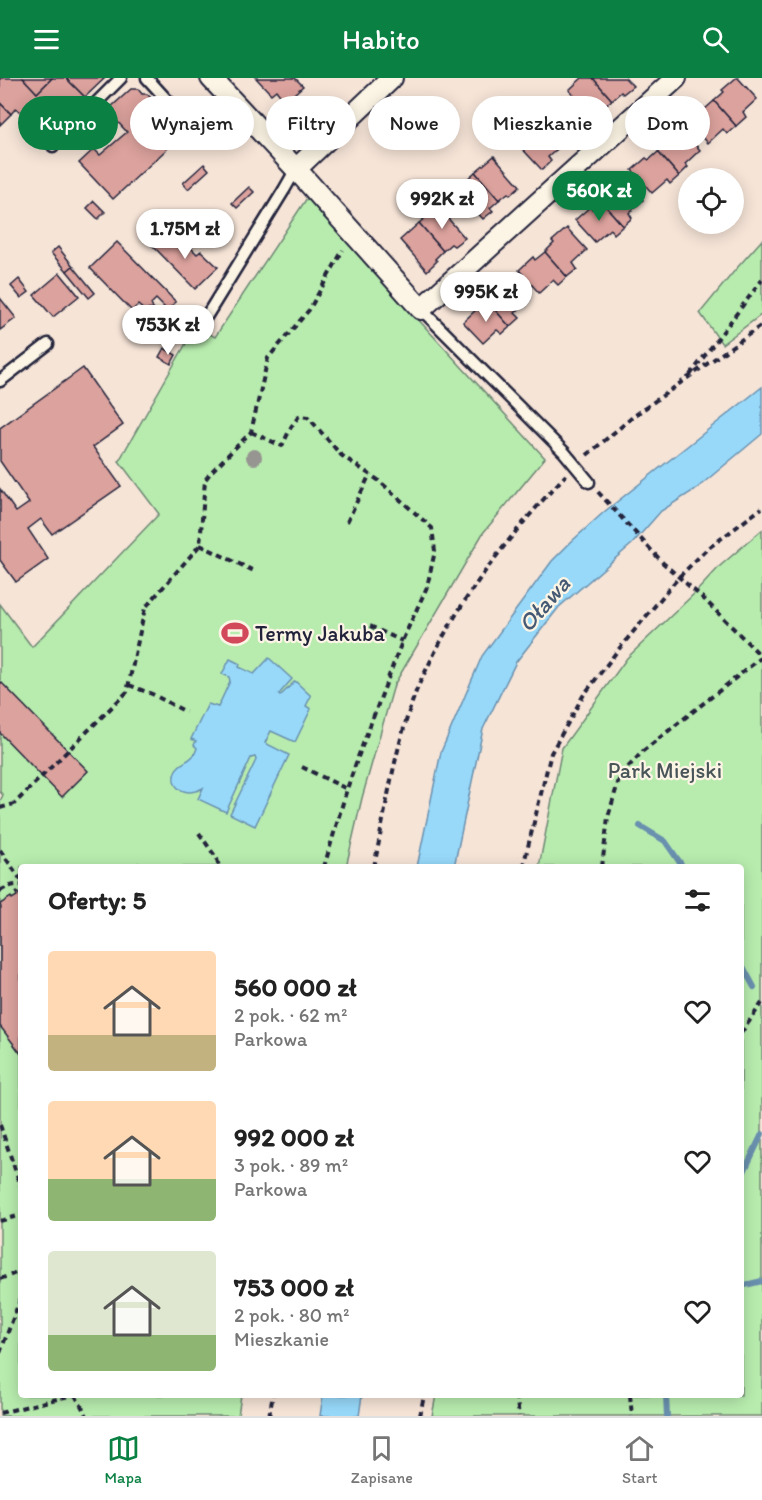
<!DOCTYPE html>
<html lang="pl">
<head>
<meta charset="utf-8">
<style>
	:root { --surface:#fff; --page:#f2f2f2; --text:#222; --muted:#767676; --line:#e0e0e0; --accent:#0b8043 }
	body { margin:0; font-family:Itim,sans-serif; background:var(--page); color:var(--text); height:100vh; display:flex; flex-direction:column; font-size:22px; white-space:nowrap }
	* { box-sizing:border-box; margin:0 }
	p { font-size:20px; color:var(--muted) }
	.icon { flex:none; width:33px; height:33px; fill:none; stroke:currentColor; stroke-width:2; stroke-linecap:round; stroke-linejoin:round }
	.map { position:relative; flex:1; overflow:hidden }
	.panel { position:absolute; left:18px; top:786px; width:726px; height:534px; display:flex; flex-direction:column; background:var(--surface); border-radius:6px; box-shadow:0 3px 15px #0003 }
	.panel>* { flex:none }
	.guide { position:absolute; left:18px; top:18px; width:726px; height:54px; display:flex; gap:12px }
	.buttons { position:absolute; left:678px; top:90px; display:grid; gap:12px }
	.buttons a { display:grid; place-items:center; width:66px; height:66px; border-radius:50%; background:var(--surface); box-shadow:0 3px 15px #0003; font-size:30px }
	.price { position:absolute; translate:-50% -51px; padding:0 14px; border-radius:21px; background:#fff; color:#222; font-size:20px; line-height:39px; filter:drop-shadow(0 2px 3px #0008) }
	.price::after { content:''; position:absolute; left:50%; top:36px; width:18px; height:14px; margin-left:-9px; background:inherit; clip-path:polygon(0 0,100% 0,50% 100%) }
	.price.current { background:var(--accent); color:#fff }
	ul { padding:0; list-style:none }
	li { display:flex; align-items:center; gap:18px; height:150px; padding:0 30px }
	li span { display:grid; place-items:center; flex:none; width:168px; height:120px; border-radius:6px; color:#555 }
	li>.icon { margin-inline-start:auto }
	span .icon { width:72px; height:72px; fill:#fffc; stroke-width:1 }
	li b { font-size:26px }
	h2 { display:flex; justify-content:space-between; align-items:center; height:72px; padding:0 30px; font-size:26px }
	.chip { padding:0 21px; border-radius:27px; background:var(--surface); box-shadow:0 3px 15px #0003; font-size:21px; line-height:54px }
	.chip.current { background:var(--accent); color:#fff }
	header { display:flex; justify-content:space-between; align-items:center; height:78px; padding:0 30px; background:var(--accent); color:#fff; font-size:27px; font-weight:600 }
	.tab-bar { display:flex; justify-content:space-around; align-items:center; height:84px; border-top:2px solid var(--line); background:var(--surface); font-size:16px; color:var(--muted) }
	.tab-bar a { display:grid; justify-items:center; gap:3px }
	.tab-bar .current { color:var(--accent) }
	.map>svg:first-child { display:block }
	.green { fill:#b8ecae; stroke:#6d8774; stroke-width:1.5 }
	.water { fill:#98d9fa; stroke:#6990ae; stroke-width:1.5 }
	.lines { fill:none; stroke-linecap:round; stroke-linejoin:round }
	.stream { stroke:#6990ae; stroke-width:6 }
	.building { fill:#dca29d; stroke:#22223b; stroke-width:1.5 }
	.service-casing { stroke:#22223b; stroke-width:15 }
	.minor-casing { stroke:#22223b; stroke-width:24 }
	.path { stroke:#22223b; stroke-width:4; stroke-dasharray:6 4.5; stroke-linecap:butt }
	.service { stroke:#fcf5e5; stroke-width:10 }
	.minor { stroke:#fcf5e5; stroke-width:20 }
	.tree { fill:#969591 }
	.labels { text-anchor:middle; stroke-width:4.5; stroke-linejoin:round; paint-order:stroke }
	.poi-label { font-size:22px; fill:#22223b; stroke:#fcf5e5; text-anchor:start }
	.park-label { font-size:22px; fill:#485458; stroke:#fcf5e5 }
	.water-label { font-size:24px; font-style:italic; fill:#455974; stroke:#fcf5e5 }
</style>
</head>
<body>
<header><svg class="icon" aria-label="menu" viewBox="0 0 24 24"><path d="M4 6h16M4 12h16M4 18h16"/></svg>Habito<svg class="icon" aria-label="search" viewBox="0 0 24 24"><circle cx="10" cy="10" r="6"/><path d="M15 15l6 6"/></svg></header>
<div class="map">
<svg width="762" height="1338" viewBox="0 0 762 1338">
	<rect width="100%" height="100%" fill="#f6e4d7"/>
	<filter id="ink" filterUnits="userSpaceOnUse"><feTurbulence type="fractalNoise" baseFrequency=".0167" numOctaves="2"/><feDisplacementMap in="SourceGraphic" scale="12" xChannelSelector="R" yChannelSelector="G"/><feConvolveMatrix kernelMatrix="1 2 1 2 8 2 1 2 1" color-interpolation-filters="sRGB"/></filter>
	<g filter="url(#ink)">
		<!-- green -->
		<g class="green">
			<polygon points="307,120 545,380 483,455 394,607 362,720 346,789 21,789 21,1317 241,1317 238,1338 0,1338 0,723 3,717 0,714 0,526 32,569 159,436 119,383 196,248 215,259"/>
			<polygon points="762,162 762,236 722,266 700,235 736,191"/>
			<polygon points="762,452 762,1338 432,1338 436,1317 741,1317 741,789 539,789 562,670 627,580 696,514 720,488"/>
		</g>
		<!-- water -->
		<g class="water">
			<polygon points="762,309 762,356 696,411 661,433 632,466 559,529 516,584 483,651 454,789 417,789 441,674 482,578 552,483 572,463 604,434"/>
			<path d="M 230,581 L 240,586 L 239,589 L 254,596 L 269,580 L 292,601 L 279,616 L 280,618 L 295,603 L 311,618 L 306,628 L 311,631 L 295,664 L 271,653 L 265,665 L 289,677 L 255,748 L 230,736 L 256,682 L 255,679 L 251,680 L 226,734 L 198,721 L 203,710 C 189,719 169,712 175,694 C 178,685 187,685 193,678 C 195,676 196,673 197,670 L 194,667 L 196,663 L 191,661 L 208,626 L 218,629 L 230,603 L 229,599 L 222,596 Z"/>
			<polygon points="323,1317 362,1317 359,1338 320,1338"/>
		</g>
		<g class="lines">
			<!-- stream -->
			<g class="stream">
				<polyline points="640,748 665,763 683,789"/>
				<polyline points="741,885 754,909"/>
				<polyline points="741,1100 762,1056"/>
				<polyline points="741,1208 762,1203"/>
				<polyline points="666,1317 667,1338"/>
			</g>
		</g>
		<!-- building -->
		<g class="building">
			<polygon points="0,0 23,0 37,15 52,0 66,0 86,20 46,60 16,30 11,36 0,25"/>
			<polygon points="23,0 52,0 37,15"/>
			<polygon points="66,0 105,0 85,19"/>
			<polygon points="256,0 295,0 303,8 285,24 276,12 271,16"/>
			<polygon points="582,0 593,0 612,22 603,29 606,32 596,41 569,12"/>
			<polygon points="593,0 625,0 633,8 623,16 621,14 612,22"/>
			<polygon points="736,0 738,0 757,21 743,34 746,39 736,48 714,23 724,14 722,12"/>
			<polygon points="131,11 138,11 142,16 147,16 155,24 155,28 162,36 166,37 174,45 174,50 181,58 113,121 79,85 94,71 100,77 127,54 111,37 111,29"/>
			<polygon points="714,23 736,48 727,56 723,51 708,65 688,43 703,29 705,31"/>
			<polygon points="0,25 11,36 0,47"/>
			<polygon points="550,28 578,58 569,66 566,64 556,72 532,45"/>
			<polygon points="532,45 556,72 548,79 551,83 542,92 514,62"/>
			<polygon points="681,50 700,72 685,86 688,89 679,98 658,74 668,65 666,63"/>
			<polygon points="658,74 679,98 670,106 667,102 652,115 632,92 646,80 649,82"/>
			<polygon points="494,78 520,108 510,117 508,115 499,122 475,94"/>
			<polygon points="204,86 209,92 188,111 183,105"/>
			<polygon points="475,94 499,122 490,130 493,133 483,141 456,111"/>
			<polygon points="623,100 643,122 629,135 632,140 623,148 601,123 610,115 609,113"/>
			<polygon points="249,109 254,114 237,130 232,125"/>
			<polygon points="94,123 105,134 98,141 87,130"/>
			<polygon points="601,123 623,148 614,156 610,151 595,164 575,142 590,129 592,131"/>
			<polygon points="438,129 465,160 454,168 451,166 443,173 419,145"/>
			<polygon points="419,145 443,173 435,181 437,183 427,193 400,162"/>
			<polygon points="567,150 587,172 573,185 577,191 567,199 545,174 554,165 552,163"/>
			<polygon points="167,152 183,169 187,166 197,176 201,173 218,189 195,211 152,167"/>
			<polygon points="117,164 176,224 167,232 156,221 151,226 153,231 150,234 145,233 138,227 132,233 90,190"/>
			<polygon points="58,169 73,188 67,193 51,175"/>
			<polygon points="545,174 567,199 558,207 553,202 539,215 519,192 533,179 535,182"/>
			<polygon points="73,188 95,215 89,220 67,193"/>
			<polygon points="60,195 79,218 53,239 34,217"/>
			<polygon points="511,200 530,222 515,235 520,240 510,249 488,224 498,216 496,214"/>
			<polygon points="19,201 29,214 21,220 11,208"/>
			<polygon points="0,220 16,240 0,252"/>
			<polygon points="488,224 510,249 502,256 497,252 483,265 463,244 478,230 480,232"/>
			<polygon points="164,270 176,277 171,286 159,279"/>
			<polygon points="83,290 123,347 93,369 121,408 52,456 41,441 28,451 48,481 16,504 0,482 0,411 16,434 29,425 0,383 0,350"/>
			<polygon points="0,603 88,693 62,719 0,655"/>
			<polygon points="17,814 21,819 21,976 0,948 0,831 1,830 0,826 11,819 12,821 17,818 16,815"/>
		</g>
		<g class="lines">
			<defs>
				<g id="service">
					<polyline points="147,0 188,45"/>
					<polyline points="53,68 121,0"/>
					<polyline points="421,231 564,374 589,404"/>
					<polyline points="146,238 176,241 201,247 284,112 296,91"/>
					<polyline points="0,303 48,266"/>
				</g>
				<g id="minor">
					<polyline points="211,0 296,91 421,231 676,0"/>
					<polyline points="296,91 392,0"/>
				</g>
			</defs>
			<!-- service casing -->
			<use href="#service" class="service-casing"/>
			<!-- minor casing -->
			<use href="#minor" class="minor-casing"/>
			<!-- path -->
			<g class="path">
				<polyline points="690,297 762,202"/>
				<polyline points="251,354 282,368 291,349 299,338 308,339 341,377 378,402 432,450 435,473 427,509 403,561 358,679 347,711 324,789"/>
				<polyline points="587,377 634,338 762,247"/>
				<polyline points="598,414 663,485 705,522 762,579"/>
				<polyline points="347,444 370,396"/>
				<polyline points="200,467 256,494"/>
				<polyline points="370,548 402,563"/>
				<polyline points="129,607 152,616 186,634"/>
				<polyline points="302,689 347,711"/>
				<polyline points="0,730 14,726 127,614 145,530 200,467 205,402 212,393 251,354 268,280 309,232 343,172"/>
				<polyline points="199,755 217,781 219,789"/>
				<polyline points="0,772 21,802"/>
				<polyline points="137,786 142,789"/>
				<path d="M 374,789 C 386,729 395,668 417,611 C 421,601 427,591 431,582 C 465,513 514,452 566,397"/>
				<polyline points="523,789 551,675 583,618 618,572 679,499 706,472 762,430"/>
				<polyline points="602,789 608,739 620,698 643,673 762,579"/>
				<path d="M 0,813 C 7,809 13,806 21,807"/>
				<polyline points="741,955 762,925"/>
				<polyline points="0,1047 21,1109"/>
				<polyline points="0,1143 21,1137"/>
				<polyline points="0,1201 21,1193"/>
				<polyline points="0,1275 21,1219"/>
				<polyline points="75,1317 87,1338"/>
				<polyline points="516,1317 519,1338"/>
				<polyline points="630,1317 632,1338"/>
				<polyline points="0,1335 73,1317"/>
				<polyline points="269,1338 273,1317"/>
				<polyline points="420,1338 424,1317"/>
			</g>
			<!-- service -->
			<use href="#service" class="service"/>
			<!-- minor -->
			<use href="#minor" class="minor"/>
		</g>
		<!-- trees -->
		<circle class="tree" cx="254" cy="379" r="8"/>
	</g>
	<!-- icons -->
	<defs>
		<symbol id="stadium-bare" viewBox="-9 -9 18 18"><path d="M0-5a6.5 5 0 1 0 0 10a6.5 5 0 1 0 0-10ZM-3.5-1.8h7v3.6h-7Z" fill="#d1495b" stroke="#fcf5e5" stroke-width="2.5" paint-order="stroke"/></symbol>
	</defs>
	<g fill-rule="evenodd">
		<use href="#stadium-bare" x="216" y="536" width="38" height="38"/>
	</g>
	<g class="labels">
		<!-- poi labels -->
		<g class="poi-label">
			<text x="255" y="563">Termy Jakuba</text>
		</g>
		<!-- park labels -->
		<g class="park-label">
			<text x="665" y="700">Park Miejski</text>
		</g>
		<!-- water labels -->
		<g class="water-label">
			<text transform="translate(544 526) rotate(-49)" y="8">Oława</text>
		</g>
	</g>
</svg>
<div class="buttons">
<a><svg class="icon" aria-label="locate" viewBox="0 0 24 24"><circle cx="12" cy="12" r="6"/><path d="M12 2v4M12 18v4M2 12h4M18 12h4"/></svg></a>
</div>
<b class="price current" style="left:599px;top:144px">560K zł</b>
<b class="price" style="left:442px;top:152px">992K zł</b>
<b class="price" style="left:185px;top:182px">1.75M zł</b>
<b class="price" style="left:486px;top:245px">995K zł</b>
<b class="price" style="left:168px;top:278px">753K zł</b>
<div class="guide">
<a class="chip current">Kupno</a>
<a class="chip">Wynajem</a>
<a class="chip">Filtry</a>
<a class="chip">Nowe</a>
<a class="chip">Mieszkanie</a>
<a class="chip">Dom</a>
</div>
<section class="panel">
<h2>Oferty: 5<svg class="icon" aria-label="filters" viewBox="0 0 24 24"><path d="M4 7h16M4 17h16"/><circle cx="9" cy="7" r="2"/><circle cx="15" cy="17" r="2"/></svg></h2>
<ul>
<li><span style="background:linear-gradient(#ffd9b3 70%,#c2b280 0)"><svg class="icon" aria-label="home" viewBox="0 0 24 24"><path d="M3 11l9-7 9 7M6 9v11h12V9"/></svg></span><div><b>560 000 zł</b><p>2 pok. · 62 m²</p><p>Parkowa</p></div><svg class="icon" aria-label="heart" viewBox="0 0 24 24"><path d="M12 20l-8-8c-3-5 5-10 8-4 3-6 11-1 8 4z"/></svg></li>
<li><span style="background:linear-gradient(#ffd9b3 65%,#8fb573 0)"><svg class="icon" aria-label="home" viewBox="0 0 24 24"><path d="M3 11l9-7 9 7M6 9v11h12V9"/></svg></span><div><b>992 000 zł</b><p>3 pok. · 89 m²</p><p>Parkowa</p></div><svg class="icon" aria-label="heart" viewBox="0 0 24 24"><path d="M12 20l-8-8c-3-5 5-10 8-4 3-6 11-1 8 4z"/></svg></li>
<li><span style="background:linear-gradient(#dfe7d0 70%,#8fb573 0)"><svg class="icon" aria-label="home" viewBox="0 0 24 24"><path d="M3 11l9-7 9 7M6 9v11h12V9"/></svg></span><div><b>753 000 zł</b><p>2 pok. · 80 m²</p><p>Mieszkanie</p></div><svg class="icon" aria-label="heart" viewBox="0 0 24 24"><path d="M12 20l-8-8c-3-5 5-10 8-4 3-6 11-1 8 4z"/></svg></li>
</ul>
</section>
</div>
<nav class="tab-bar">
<a class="current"><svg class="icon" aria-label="map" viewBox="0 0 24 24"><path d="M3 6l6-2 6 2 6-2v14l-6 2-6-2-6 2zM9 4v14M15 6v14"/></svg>Mapa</a>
<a><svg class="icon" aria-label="saved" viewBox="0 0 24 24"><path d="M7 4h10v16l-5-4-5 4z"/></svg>Zapisane</a>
<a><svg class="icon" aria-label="home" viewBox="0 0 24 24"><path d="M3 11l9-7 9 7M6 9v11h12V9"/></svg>Start</a>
</nav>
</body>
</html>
